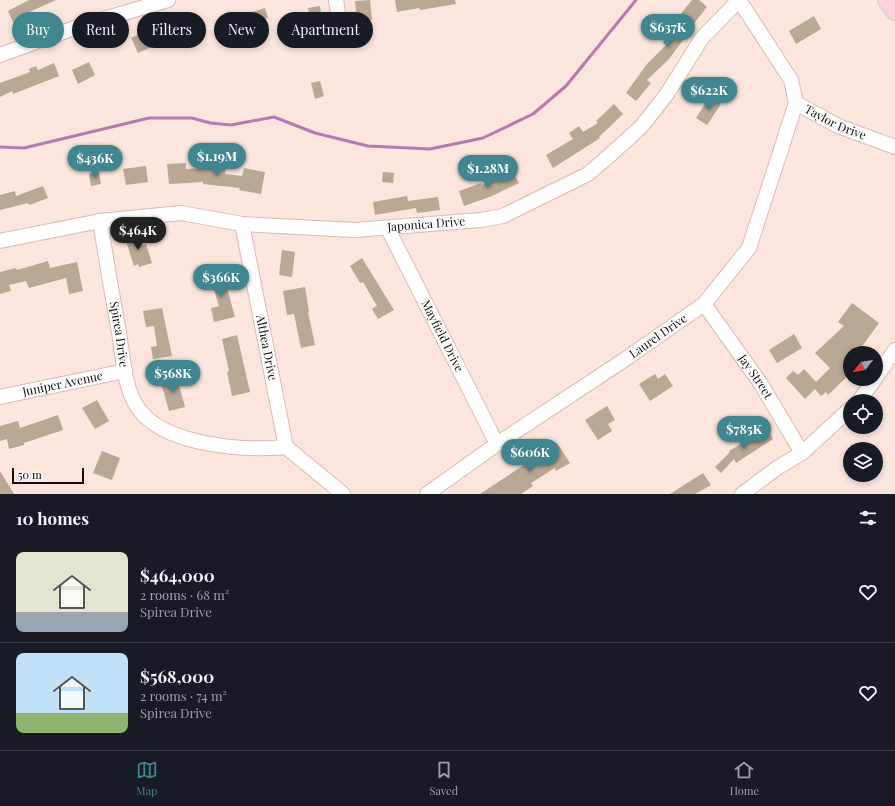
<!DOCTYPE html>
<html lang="en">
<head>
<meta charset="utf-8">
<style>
	:root { --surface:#171b24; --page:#242831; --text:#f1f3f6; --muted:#9ea1a6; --line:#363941; --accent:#3f8690 }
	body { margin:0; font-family:"Playfair Display",serif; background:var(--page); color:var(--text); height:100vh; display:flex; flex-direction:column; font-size:15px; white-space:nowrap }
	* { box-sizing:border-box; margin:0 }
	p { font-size:13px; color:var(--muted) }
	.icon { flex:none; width:22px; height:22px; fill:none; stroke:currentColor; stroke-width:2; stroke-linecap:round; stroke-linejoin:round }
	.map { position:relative; height:494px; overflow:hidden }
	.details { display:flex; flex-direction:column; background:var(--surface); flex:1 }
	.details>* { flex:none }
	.hud { position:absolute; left:12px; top:12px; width:400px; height:36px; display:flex; gap:8px }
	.needle { width:26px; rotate:239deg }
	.fabs { position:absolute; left:843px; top:346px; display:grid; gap:8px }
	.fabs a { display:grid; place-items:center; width:40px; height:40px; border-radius:50%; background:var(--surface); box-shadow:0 2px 6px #0003; font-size:20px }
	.scale { position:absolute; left:12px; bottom:10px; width:72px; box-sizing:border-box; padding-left:4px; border:2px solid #160d0a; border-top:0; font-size:11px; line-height:14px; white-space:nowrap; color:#160d0a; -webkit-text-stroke:3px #fcf6f4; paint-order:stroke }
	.price { position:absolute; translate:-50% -34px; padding:0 9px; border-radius:14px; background:var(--accent); color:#fff; font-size:13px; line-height:26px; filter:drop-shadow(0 1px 2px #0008) }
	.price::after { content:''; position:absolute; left:50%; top:24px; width:12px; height:9px; margin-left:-6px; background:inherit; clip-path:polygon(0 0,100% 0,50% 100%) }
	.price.active { background:#222; color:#fff }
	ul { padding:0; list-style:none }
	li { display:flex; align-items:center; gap:12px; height:100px; padding:0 16px }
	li+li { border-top:1px solid var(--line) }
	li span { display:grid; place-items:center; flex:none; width:112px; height:80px; border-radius:8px; color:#555 }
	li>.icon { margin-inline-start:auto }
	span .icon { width:48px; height:48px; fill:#fffc; stroke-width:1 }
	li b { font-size:17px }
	h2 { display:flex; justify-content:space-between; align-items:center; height:48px; padding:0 16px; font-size:17px }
	.tag { padding:0 14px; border-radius:18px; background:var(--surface); box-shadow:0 2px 6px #0003; font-size:14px; line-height:36px }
	.tag.active { background:var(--accent); color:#fff }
	.tab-bar { display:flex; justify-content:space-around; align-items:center; height:56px; border-top:1px solid var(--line); background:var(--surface); font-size:11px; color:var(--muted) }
	.tab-bar a { display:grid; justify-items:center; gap:2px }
	.tab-bar .active { color:var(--accent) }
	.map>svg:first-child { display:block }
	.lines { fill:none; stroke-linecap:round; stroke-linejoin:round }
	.stream { stroke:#b779af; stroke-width:3 }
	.building { fill:#b8a894 }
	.minor-casing { stroke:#d7bcb3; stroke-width:16 }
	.major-casing { stroke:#d0cfce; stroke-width:20 }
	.minor { stroke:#fff; stroke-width:14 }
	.major { stroke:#fdcfd9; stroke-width:18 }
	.labels { text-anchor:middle; stroke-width:3; stroke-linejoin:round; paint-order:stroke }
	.street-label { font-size:12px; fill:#160d0a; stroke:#fcf6f4 }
</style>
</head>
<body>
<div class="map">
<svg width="895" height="494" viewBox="0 0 895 494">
	<rect width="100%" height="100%" fill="#fbe5dd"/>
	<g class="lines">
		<!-- stream -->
		<polyline class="stream" points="0,147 24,148 149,118 192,118 210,123 231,125 274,117 315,133 368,146 430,149 483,138 533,114 566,86 636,0"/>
	</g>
	<!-- building -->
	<g class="building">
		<polygon points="29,0 56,0 27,13 29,16 14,24 8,11"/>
		<polygon points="370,0 372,20 357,21 355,1"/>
		<polygon points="395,0 455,0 456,4 420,10 419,8 397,12"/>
		<polygon points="692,0 699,0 707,7 688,31 689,32 669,59 647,80 651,83 636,101 626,93 647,64 666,45 663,43 682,17 680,15"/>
		<polygon points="320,6 323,27 309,29 307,18 310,18 308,8"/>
		<polygon points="265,8 268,18 224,31 221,16 235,14 236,17"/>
		<polygon points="814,16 821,29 796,44 789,31"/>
		<polygon points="189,20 194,37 151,44 152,47 138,53 131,38 150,29"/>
		<polygon points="89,62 95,75 78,84 72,70"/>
		<polygon points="54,63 59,76 13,94 12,91 0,97 0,83 30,72 29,69 36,66 38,70"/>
		<polygon points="320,81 324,96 315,99 311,83"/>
		<polygon points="710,96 721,104 707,125 696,118"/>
		<polygon points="614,104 623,114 599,137 600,138 553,168 546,155 573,139 569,133 579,126 583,132 598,123 596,121"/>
		<polygon points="186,163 186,169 205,168 205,164 226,167 225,174 242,176 244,168 265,172 261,194 239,190 240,188 203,184 203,182 169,184 167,164"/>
		<polygon points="146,166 148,182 126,185 123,169"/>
		<polygon points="512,170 519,183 492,196 464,206 459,191 481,183 482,185"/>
		<polygon points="383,172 394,173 393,183 382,182"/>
		<polygon points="99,173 101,184 91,186 89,174"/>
		<polygon points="43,186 48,198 29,205 28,203 0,210 0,195 15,191 16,196"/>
		<polygon points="407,196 408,201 438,197 440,210 417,213 416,208 375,215 373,202"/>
		<polygon points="138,233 143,245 146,244 152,263 139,267 138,264 134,266 125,238"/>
		<polygon points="282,250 295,252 292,277 279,275"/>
		<polygon points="362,258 394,310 378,319 372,309 377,306 363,282 360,283 350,266"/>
		<polygon points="48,261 50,268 77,262 83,291 69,294 66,278 29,288 26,281 9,285 11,291 0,294 0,272 16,268 17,270"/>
		<polygon points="222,270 235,317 214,322 211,308 219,306 209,274"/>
		<polygon points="305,287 309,312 308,312 315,345 301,348 294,314 287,315 283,291"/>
		<polygon points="852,303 879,323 861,348 865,353 850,353 850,374 828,395 826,392 821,396 815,389 805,399 786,378 793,371 798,375 804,369 816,382 830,368 815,353 844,326 838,322"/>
		<polygon points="162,308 172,356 153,359 151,347 157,346 154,326 146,327 143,311"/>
		<polygon points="794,334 802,348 777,363 769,350"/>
		<polygon points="237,335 250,392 232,396 227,372 229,371 222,339"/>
		<polygon points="655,374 658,379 665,374 673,386 650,401 639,384"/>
		<polygon points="177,378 185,407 169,411 161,382"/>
		<polygon points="97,400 109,421 95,429 82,408"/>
		<polygon points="607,406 615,420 608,424 612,431 598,440 585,420"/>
		<polygon points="58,415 63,430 24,443 24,445 9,449 7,439 0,441 0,426 18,421 20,428"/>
		<polygon points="768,430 773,439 736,463 734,459 721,473 715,467 730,452 729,451 744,442 745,444"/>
		<polygon points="557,443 570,463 556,471 555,468 531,483 533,486 521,494 480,494"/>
		<polygon points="102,451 120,458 112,480 93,473"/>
		<polygon points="0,471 14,494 0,494"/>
		<polygon points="703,473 711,485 695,494 670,494"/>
	</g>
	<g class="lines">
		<defs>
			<g id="minor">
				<polyline points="336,0 341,32"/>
				<polyline points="0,55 80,26 168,0"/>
				<path id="s1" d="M 100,221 C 106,258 112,295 119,332 C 123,357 124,388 138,408 C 164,446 245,451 286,447"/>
				<path id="s2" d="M 242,224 L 286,447"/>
				<path id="s3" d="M 388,229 L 497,444"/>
				<path id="s4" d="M 0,241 L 100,221 L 181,213 L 242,224 L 355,230 L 481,220 L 503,216 L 588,174 L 610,155 L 641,127 L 667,94 L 702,38 L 739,0 L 791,80 L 796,103 L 838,126 L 895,147"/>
				<path id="s5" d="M 704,304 L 761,384 L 802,453"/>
				<polyline points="876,377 895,350"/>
				<path id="s6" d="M 0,397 L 125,371"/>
				<polyline points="859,401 875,379"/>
				<polyline points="286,447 343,494"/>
				<path id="s7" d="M 427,494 L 497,444 L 627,358 L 704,304 L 749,248 L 796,103"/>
				<polyline points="742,494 777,468 802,453 850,409"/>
			</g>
			<polyline id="major" points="887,0 895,11"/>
		</defs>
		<!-- minor casing -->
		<use href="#minor" class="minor-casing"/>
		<!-- major casing -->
		<use href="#major" class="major-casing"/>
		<!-- minor -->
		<use href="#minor" class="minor"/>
		<!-- major -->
		<use href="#major" class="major"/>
	</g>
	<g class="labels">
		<!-- street labels -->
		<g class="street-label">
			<text dy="4" stroke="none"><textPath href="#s4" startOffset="997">Taylor Drive</textPath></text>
			<text dy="4" stroke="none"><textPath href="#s4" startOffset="430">Japonica Drive</textPath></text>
			<text dy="4" stroke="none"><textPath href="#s1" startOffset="115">Spirea Drive</textPath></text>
			<text dy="4" stroke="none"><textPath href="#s3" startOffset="120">Mayfield Drive</textPath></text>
			<text dy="4" stroke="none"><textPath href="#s7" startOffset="280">Laurel Drive</textPath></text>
			<text dy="4" stroke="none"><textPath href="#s2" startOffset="126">Althea Drive</textPath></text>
			<text dy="4" stroke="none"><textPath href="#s5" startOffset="89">Jay Street</textPath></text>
			<text dy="4" stroke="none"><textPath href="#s6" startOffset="64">Juniper Avenue</textPath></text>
		</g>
	</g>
</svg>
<div class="fabs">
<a><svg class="needle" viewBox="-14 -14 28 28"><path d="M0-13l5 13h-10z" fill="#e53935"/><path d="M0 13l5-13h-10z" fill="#9ea1a6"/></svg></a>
<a><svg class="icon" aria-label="locate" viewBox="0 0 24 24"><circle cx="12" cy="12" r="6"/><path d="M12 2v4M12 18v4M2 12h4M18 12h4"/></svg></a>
<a><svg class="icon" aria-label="layers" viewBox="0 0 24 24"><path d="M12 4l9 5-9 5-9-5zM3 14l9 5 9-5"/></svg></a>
</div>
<div class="scale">50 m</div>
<b class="price" style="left:668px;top:48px">$637K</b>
<b class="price" style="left:709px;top:111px">$622K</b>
<b class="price" style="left:217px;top:177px">$1.19M</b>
<b class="price" style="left:95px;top:179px">$436K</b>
<b class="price" style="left:488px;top:189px">$1.28M</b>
<b class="price active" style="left:138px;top:251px">$464K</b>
<b class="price" style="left:221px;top:298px">$366K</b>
<b class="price" style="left:173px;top:394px">$568K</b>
<b class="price" style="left:744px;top:450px">$785K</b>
<b class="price" style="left:530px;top:473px">$606K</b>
<div class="hud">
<a class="tag active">Buy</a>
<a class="tag">Rent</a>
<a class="tag">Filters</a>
<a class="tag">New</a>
<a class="tag">Apartment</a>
</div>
</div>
<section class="details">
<h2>10 homes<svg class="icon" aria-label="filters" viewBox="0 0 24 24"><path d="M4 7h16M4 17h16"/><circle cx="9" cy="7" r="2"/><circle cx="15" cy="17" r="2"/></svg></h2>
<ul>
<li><span style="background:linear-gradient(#dfe7d0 75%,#9aa5b1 0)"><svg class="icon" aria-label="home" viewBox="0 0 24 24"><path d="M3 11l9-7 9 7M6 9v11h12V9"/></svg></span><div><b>$464,000</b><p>2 rooms · 68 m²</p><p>Spirea Drive</p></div><svg class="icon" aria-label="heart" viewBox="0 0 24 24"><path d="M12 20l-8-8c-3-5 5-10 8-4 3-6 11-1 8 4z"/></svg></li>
<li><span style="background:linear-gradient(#bfe0f5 75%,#8fb573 0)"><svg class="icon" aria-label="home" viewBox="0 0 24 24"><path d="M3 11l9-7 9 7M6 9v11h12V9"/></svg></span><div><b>$568,000</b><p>2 rooms · 74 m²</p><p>Spirea Drive</p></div><svg class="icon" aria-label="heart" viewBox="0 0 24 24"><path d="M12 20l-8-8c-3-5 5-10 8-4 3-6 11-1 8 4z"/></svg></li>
</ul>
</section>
<nav class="tab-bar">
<a class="active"><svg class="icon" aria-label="map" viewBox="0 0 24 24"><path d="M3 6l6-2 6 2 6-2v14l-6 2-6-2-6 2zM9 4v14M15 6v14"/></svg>Map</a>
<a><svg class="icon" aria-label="saved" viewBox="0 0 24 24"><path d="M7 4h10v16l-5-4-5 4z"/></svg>Saved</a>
<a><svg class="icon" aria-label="home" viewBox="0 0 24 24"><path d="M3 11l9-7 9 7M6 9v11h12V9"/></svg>Home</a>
</nav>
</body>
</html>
